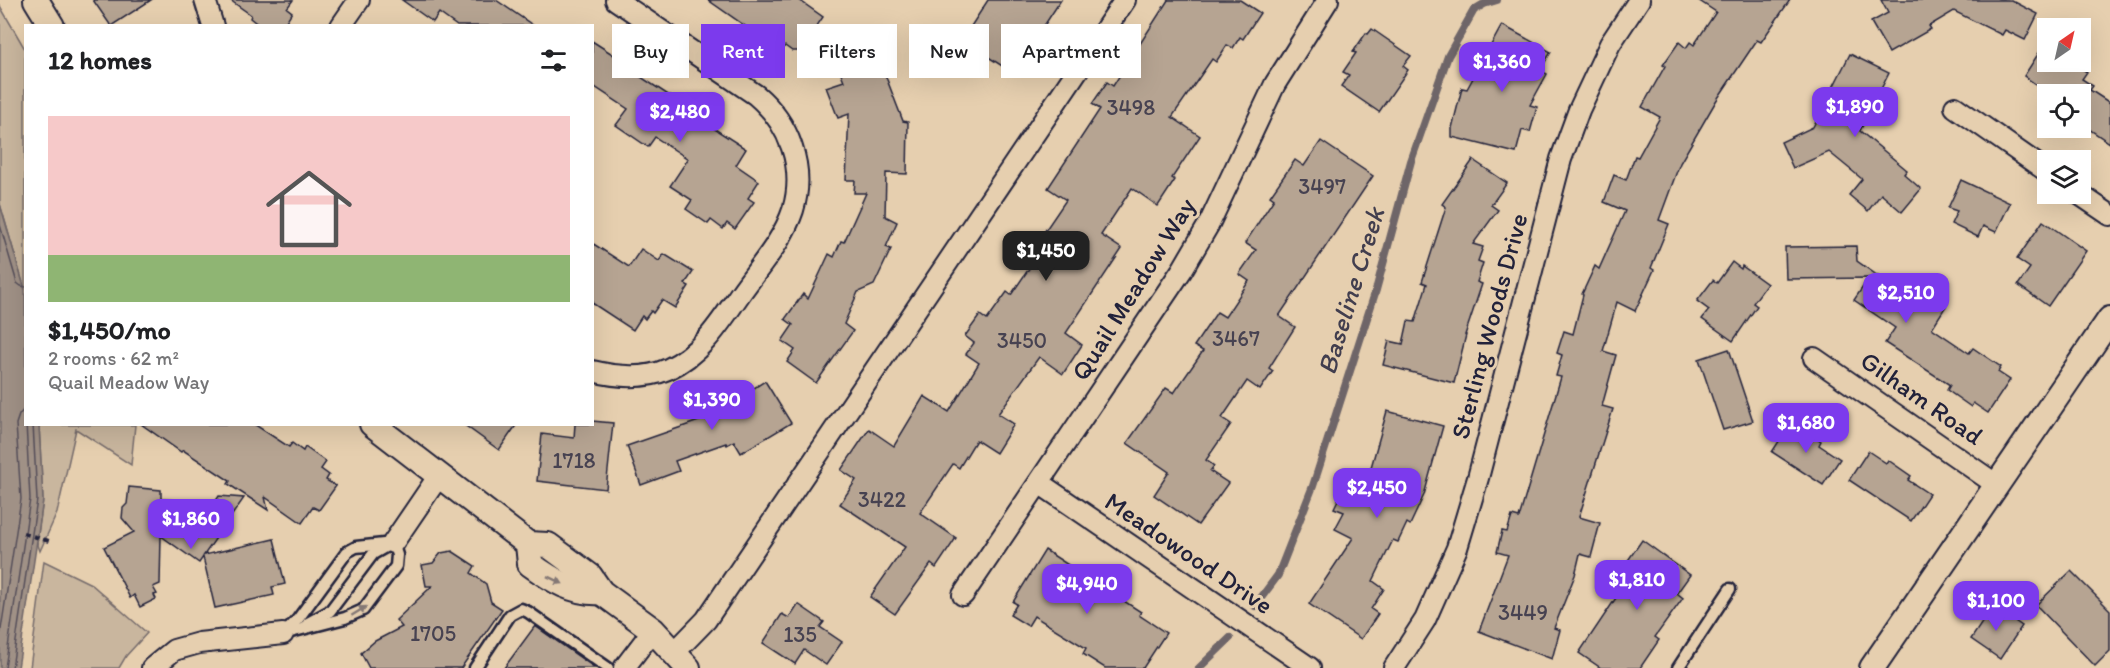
<!DOCTYPE html>
<html lang="en">
<head>
<meta charset="utf-8">
<style>
	:root { --surface:#fff; --page:#f6f6f6; --text:#202124; --muted:#757577; --accent:#7c3aed }
	body { margin:0; font-family:Itim,sans-serif; background:var(--page); color:var(--text); height:100vh; display:flex; flex-direction:column; font-size:22px; white-space:nowrap }
	* { box-sizing:border-box; margin:0 }
	p { font-size:20px; color:var(--muted) }
	.icon { flex:none; width:33px; height:33px; fill:none; stroke:currentColor; stroke-width:2; stroke-linecap:round; stroke-linejoin:round }
	.map { position:relative; flex:1; overflow:hidden }
	.sheet { position:absolute; left:24px; top:24px; width:570px; height:402px; display:flex; flex-direction:column; background:var(--surface); border-radius:0px; box-shadow:0 6px 24px #0002 }
	.sheet>* { flex:none }
	.top-card { position:absolute; left:612px; top:24px; width:570px; height:54px; display:flex; gap:12px }
	.needle { width:39px; rotate:34deg }
	.fabs { position:absolute; left:2037px; top:18px; display:grid; gap:12px }
	.fabs a { display:grid; place-items:center; width:54px; height:54px; border-radius:0px; background:var(--surface); box-shadow:0 6px 24px #0002; font-size:30px }
	.price { position:absolute; translate:-50% -51px; padding:0 14px; border-radius:12px; background:var(--accent); color:#fff; font-size:20px; line-height:39px; filter:drop-shadow(0 2px 3px #0008) }
	.price::after { content:''; position:absolute; left:50%; top:36px; width:18px; height:14px; margin-left:-9px; background:inherit; clip-path:polygon(0 0,100% 0,50% 100%) }
	.price.selected { background:#222; color:#fff }
	ul { padding:0; list-style:none }
	li { display:grid; align-content:center; gap:12px; height:318px; padding:0 24px }
	li span { display:grid; place-items:center; height:186px; border-radius:0px; color:#555 }
	li>.icon { margin-inline-start:auto }
	span .icon { width:108px; height:108px; fill:#fffc; stroke-width:1 }
	li b { font-size:26px }
	h2 { display:flex; justify-content:space-between; align-items:center; height:72px; padding:0 24px; font-size:26px }
	.chip { padding:0 21px; border-radius:0px; background:var(--surface); box-shadow:0 6px 24px #0002; font-size:21px; line-height:54px }
	.chip.selected { background:var(--accent); color:#fff }
	.map>svg:first-child { display:block }
	.green { fill:#c9b69e; stroke:#766c6c; stroke-width:1.5 }
	.water { fill:#a09186; stroke:#6e6568; stroke-width:1.5 }
	.lines { fill:none; stroke-linecap:round; stroke-linejoin:round }
	.shore { stroke:#544e59; stroke-width:1.5 }
	.stream { stroke:#6e6568; stroke-width:8 }
	.building { fill:#b6a492; stroke:#22223b; stroke-width:1.5 }
	.service-casing { stroke:#22223b; stroke-width:15 }
	.minor-casing { stroke:#22223b; stroke-width:24 }
	.tertiary-casing { stroke:#22223b; stroke-width:28 }
	.path { stroke:#22223b; stroke-width:4; stroke-dasharray:6 4.5; stroke-linecap:butt }
	.service { stroke:#e6cfaf; stroke-width:10 }
	.minor { stroke:#e6cfaf; stroke-width:20 }
	.tertiary { stroke:#e6cfaf; stroke-width:24 }
	.oneway { fill:#847875 }
	.labels { text-anchor:middle; stroke-width:6; stroke-linejoin:round; paint-order:stroke }
	.number-label { font-size:22px; fill:#474251 }
	.street-label { font-size:26px; fill:#22223b; stroke:#e6cfaf }
	.water-label { font-size:27px; font-style:italic; fill:#423e4e; stroke:#e6cfaf }
</style>
</head>
<body>
<div class="map">
<svg width="2110" height="668" viewBox="0 0 2110 668">
	<rect width="100%" height="100%" fill="#e6cfaf"/>
	<filter id="ink" filterUnits="userSpaceOnUse"><feTurbulence type="fractalNoise" baseFrequency=".0167" numOctaves="2"/><feDisplacementMap in="SourceGraphic" scale="12" xChannelSelector="R" yChannelSelector="G"/><feConvolveMatrix kernelMatrix="1 2 1 2 8 2 1 2 1" color-interpolation-filters="sRGB"/></filter>
	<g filter="url(#ink)">
		<!-- green -->
		<g class="green">
			<polygon points="0,6 25,49 25,290 0,204"/>
			<polygon points="39,425 135,425 131,465 76,429 57,513 40,551 37,542 43,500"/>
			<polygon points="44,561 91,584 147,633 126,656 119,668 30,668"/>
		</g>
		<!-- water -->
		<polygon class="water" points="0,204 25,290 26,424 39,425 43,500 18,668 0,668"/>
		<g class="lines">
			<!-- shore -->
			<g class="shore">
				<polyline points="0,225 17,283 21,286 26,287"/>
				<polyline points="0,636 21,499 16,424 19,415 26,407"/>
				<polyline points="5,668 30,499 26,423"/>
				<polyline points="12,668 37,500 33,424"/>
			</g>
			<!-- stream -->
			<g class="stream">
				<polyline points="1255,606 1278,575 1313,486 1376,290 1411,161 1448,56 1474,10 1484,4 1497,0"/>
				<polyline points="1199,668 1230,638"/>
			</g>
		</g>
		<!-- building -->
		<g class="building">
			<polygon points="93,0 151,0 111,26"/>
			<polygon points="230,0 293,0 287,8 292,12 283,26 260,26 250,18 251,15"/>
			<polygon points="402,0 496,0 534,26 457,26 439,13 433,22"/>
			<polygon points="708,0 799,0 823,17 800,51 792,51 785,46 781,51"/>
			<polygon points="988,0 1061,0 1013,73 962,40"/>
			<polygon points="1168,0 1240,0 1260,13 1243,39 1240,37 1233,48 1227,45 1216,62 1212,59 1172,117 1200,136 1172,178 1175,180 1158,206 1132,188 1101,235 1122,249 1066,333 1082,345 1063,374 1039,357 998,414 1014,424 996,453 976,440 959,468 953,464 920,513 956,538 936,568 931,564 895,614 870,597 905,547 840,504 856,480 841,470 869,429 894,446 924,396 949,412 979,363 966,354 974,343 965,336 980,315 987,320 1007,292 1011,295 1043,248 1036,244 1066,200 1048,188 1100,109 1092,104 1107,82 1113,86"/>
			<polygon points="1698,0 1790,0 1761,42 1757,40 1716,101 1680,163 1659,220 1669,224 1651,268 1654,270 1635,311 1617,302 1603,351 1616,355 1602,406 1613,409 1579,517 1600,523 1591,557 1580,554 1575,575 1554,628 1560,630 1552,659 1479,631 1508,555 1497,552 1502,531 1507,532 1512,516 1519,518 1561,377 1556,376 1562,355 1557,353 1564,331 1573,334 1583,295 1582,294 1595,266 1599,269 1625,211 1604,202 1614,175 1626,180 1635,156 1638,157 1660,117 1642,107 1665,66 1663,65 1679,42 1686,48 1690,42 1694,45 1716,12"/>
			<polygon points="1881,0 2011,0 2038,14 2025,40 2005,30 2002,35 1954,11 1929,26 1931,29 1889,53 1871,22 1888,13"/>
			<polygon points="1502,25 1551,52 1540,70 1547,74 1530,105 1537,107 1530,132 1522,130 1516,153 1452,137 1452,128 1462,88 1467,89"/>
			<polygon points="1372,29 1411,56 1403,66 1408,70 1379,112 1341,86 1349,75 1343,72 1356,53 1353,52 1366,33 1368,34"/>
			<polygon points="869,33 903,121 908,122 907,174 886,173 885,216 897,222 886,247 891,249 874,285 858,292 844,324 853,331 816,383 787,362 795,350 782,341 793,325 785,319 803,294 808,299 829,254 834,257 841,241 844,242 866,193 854,193 855,180 846,180 849,114 838,118 826,87 844,81 831,47"/>
			<polygon points="592,41 617,57 615,60 673,98 671,101 746,149 736,165 759,181 748,198 754,202 735,229 727,223 723,229 711,220 708,224 686,209 692,200 670,186 688,159 655,137 648,147 616,125 628,109 592,85"/>
			<polygon points="2040,51 2048,56 2048,62 2071,62 2087,72 2082,79 2093,86 2090,90 2110,103 2110,143 2080,123 2080,94 2048,94 2048,99 2039,93 2042,89 2024,76"/>
			<polygon points="1850,54 1889,73 1860,131 1907,170 1904,174 1921,189 1902,212 1881,194 1868,211 1849,195 1862,179 1829,152 1793,168 1781,142 1813,127"/>
			<polygon points="1321,141 1373,176 1279,316 1295,327 1269,368 1273,371 1260,390 1247,381 1222,418 1231,424 1206,460 1214,466 1210,471 1228,483 1198,525 1154,495 1169,472 1127,443 1166,388 1174,393 1203,351 1194,346 1217,312 1225,317 1249,281 1239,274 1256,250 1245,243 1274,199 1270,196 1295,160 1304,166"/>
			<polygon points="1473,160 1507,183 1491,205 1498,210 1473,244 1483,247 1478,261 1483,263 1477,282 1482,284 1465,335 1466,335 1454,383 1383,365 1389,341 1403,344 1408,321 1415,322 1427,284 1422,282 1446,207 1442,204"/>
			<polygon points="1961,180 2010,203 1996,232 1983,226 1978,237 1951,224 1957,211 1948,208"/>
			<polygon points="2043,221 2086,251 2048,306 2018,285 2030,268 2017,259"/>
			<polygon points="592,243 629,267 641,249 659,261 664,254 693,272 685,284 689,286 675,308 662,300 653,313 651,311 645,319 642,316 633,330 592,303"/>
			<polygon points="1856,246 1857,261 1922,307 1930,295 1946,306 1932,328 1969,353 1973,348 2001,367 1998,372 2010,380 1988,413 1973,403 1971,407 1947,390 1950,385 1885,343 1895,328 1854,300 1869,278 1786,279 1785,247"/>
			<polygon points="1732,262 1741,269 1742,266 1767,284 1753,303 1757,306 1733,341 1702,319 1709,310 1697,301 1713,280 1717,283"/>
			<polygon points="1729,349 1753,421 1723,430 1699,359"/>
			<polygon points="765,381 791,423 741,453 734,441 727,445 726,443 675,461 679,471 641,485 627,446 710,417 702,404 724,391 727,397 748,385 751,390"/>
			<polygon points="1387,411 1443,426 1424,495 1410,525 1407,523 1398,542 1393,540 1373,581 1384,589 1371,609 1378,614 1361,639 1309,604 1353,538 1335,529 1344,512 1334,508 1344,487 1348,489 1356,472 1368,478"/>
			<polygon points="592,421 613,423 606,489 537,481 542,434 574,438 575,424 592,424"/>
			<polygon points="141,424 254,424 289,447 292,443 303,451 305,447 326,462 321,469 329,475 326,480 336,486 319,510 313,507 302,523 265,497 268,510 228,484 230,481 183,450 181,452"/>
			<polygon points="463,424 517,424 499,450"/>
			<polygon points="1802,428 1821,441 1819,445 1840,459 1823,485 1772,452 1787,429 1795,429 1799,432"/>
			<polygon points="1868,451 1886,463 1888,460 1911,476 1908,480 1929,494 1911,521 1849,480"/>
			<polygon points="129,487 161,490 161,499 177,500 204,519 219,496 244,498 204,555 274,539 285,584 272,587 274,595 215,608 203,557 199,563 161,536 160,584 153,587 157,594 154,595 156,599 140,607 134,595 130,598 104,547 134,532 122,518 123,508 127,504"/>
			<polygon points="1642,540 1690,575 1677,593 1683,598 1655,637 1659,640 1640,668 1601,668 1579,653 1622,589 1613,582"/>
			<polygon points="1045,550 1141,612 1139,615 1166,633 1143,668 1105,668 1083,654 1086,648 1034,616 1028,626 1010,615 1017,604 1013,602"/>
			<polygon points="452,551 475,566 471,573 486,584 491,602 502,609 461,668 369,668 361,653 375,641 402,627 396,620 432,586 426,586 422,565 433,563 441,553"/>
			<polygon points="2071,571 2110,610 2110,651 2095,666 2036,605"/>
			<polygon points="798,604 824,622 820,627 842,642 826,665 804,650 795,664 763,643 782,614 789,618"/>
			<polygon points="1993,606 2022,626 2000,659 1971,639"/>
			<polygon points="535,626 595,668 504,668"/>
		</g>
		<g class="lines">
			<defs>
				<g id="service">
					<polyline points="308,623 330,611 373,554 387,546"/>
					<polyline points="285,633 298,619 347,552 356,547 393,543"/>
					<polyline points="283,634 345,618 363,610 396,566 397,555 393,543"/>
					<polyline points="475,668 510,615 521,609 528,612 608,668"/>
					<polyline points="1678,668 1730,589"/>
				</g>
				<g id="minor">
					<polyline points="205,0 213,26"/>
					<polyline points="341,26 359,0"/>
					<polyline points="1955,107 2048,172"/>
					<polyline points="2079,194 2110,215"/>
					<polyline points="1814,358 1997,485"/>
					<path d="M 592,371 C 617,377 644,380 668,369 C 701,354 720,323 740,294 C 758,268 783,241 793,210 C 806,167 789,123 756,95 L 616,0"/>
					<polyline points="1039,483 1310,668"/>
					<polyline points="393,543 438,477"/>
					<polyline points="963,595 1182,270 1209,224 1275,84 1328,0"/>
					<polyline points="674,653 706,620 1125,0"/>
					<polyline points="152,668 174,650 199,643 283,634"/>
					<polyline points="624,668 653,630"/>
					<polyline points="1394,668 1425,620 1457,548 1478,478 1561,159 1579,110 1610,44 1639,0"/>
				</g>
				<g id="tertiary">
					<polyline points="36,0 52,26"/>
					<polyline points="372,424 528,544 548,545 590,576 601,592 653,630 688,668"/>
					<path d="M 528,544 L 530,564 C 552,580 574,594 601,592"/>
					<polyline points="1872,668 2110,319"/>
				</g>
			</defs>
			<!-- service casing -->
			<use href="#service" class="service-casing"/>
			<!-- minor casing -->
			<use href="#minor" class="minor-casing"/>
			<!-- tertiary casing -->
			<use href="#tertiary" class="tertiary-casing"/>
			<!-- path -->
			<polyline class="path" points="23,533 52,542"/>
			<!-- service -->
			<use href="#service" class="service"/>
			<!-- minor -->
			<use href="#minor" class="minor"/>
			<!-- tertiary -->
			<use href="#tertiary" class="tertiary"/>
		</g>
		<!-- one-way arrows -->
		<defs><path id="oneway-solid" d="M-6-.8H1V-3.2L6.5 0L1 3.2V.8H-6Z" transform="scale(1.5)"/></defs>
		<g class="oneway">
			<use href="#oneway-solid" transform="translate(555 580) rotate(26)"/>
			<use href="#oneway-solid" transform="translate(359 611) rotate(-32)"/>
		</g>
	</g>
	<g class="labels">
		<!-- number labels -->
		<g class="number-label">
			<text x="1131" y="115">3498</text>
			<text x="1322" y="194">3497</text>
			<text x="1236" y="346">3467</text>
			<text x="1022" y="348">3450</text>
			<text x="574" y="468">1718</text>
			<text x="882" y="507">3422</text>
			<text x="1523" y="620">3449</text>
			<text x="433" y="641">1705</text>
			<text x="800" y="642">135</text>
		</g>
		<!-- street labels -->
		<g class="street-label">
			<text transform="translate(1133 289) rotate(-58)" y="9">Quail Meadow Way</text>
			<text transform="translate(1489 326) rotate(-75)" y="9">Sterling Woods Drive</text>
			<text transform="translate(1922 398) rotate(35)" y="9">Gilham Road</text>
			<text transform="translate(1189 553) rotate(34)" y="9">Meadowood Drive</text>
		</g>
		<!-- water labels -->
		<g class="water-label">
			<text transform="translate(1351 291) rotate(-73)" y="9">Baseline Creek</text>
		</g>
	</g>
</svg>
<div class="fabs">
<a><svg class="needle" viewBox="-14 -14 28 28"><path d="M0-13l5 13h-10z" fill="#e53935"/><path d="M0 13l5-13h-10z" fill="#757577"/></svg></a>
<a><svg class="icon" aria-label="locate" viewBox="0 0 24 24"><circle cx="12" cy="12" r="6"/><path d="M12 2v4M12 18v4M2 12h4M18 12h4"/></svg></a>
<a><svg class="icon" aria-label="layers" viewBox="0 0 24 24"><path d="M12 4l9 5-9 5-9-5zM3 14l9 5 9-5"/></svg></a>
</div>
<b class="price" style="left:1502px;top:93px">$1,360</b>
<b class="price" style="left:1855px;top:138px">$1,890</b>
<b class="price" style="left:680px;top:143px">$2,480</b>
<b class="price selected" style="left:1046px;top:282px">$1,450</b>
<b class="price" style="left:1906px;top:324px">$2,510</b>
<b class="price" style="left:712px;top:431px">$1,390</b>
<b class="price" style="left:1806px;top:454px">$1,680</b>
<b class="price" style="left:1377px;top:519px">$2,450</b>
<b class="price" style="left:191px;top:550px">$1,860</b>
<b class="price" style="left:1637px;top:611px">$1,810</b>
<b class="price" style="left:1087px;top:615px">$4,940</b>
<b class="price" style="left:1996px;top:632px">$1,100</b>
<div class="top-card">
<a class="chip">Buy</a>
<a class="chip selected">Rent</a>
<a class="chip">Filters</a>
<a class="chip">New</a>
<a class="chip">Apartment</a>
</div>
<section class="sheet">
<h2>12 homes<svg class="icon" aria-label="filters" viewBox="0 0 24 24"><path d="M4 7h16M4 17h16"/><circle cx="9" cy="7" r="2"/><circle cx="15" cy="17" r="2"/></svg></h2>
<ul>
<li><span style="background:linear-gradient(#f6c9c9 75%,#8fb573 0)"><svg class="icon" aria-label="home" viewBox="0 0 24 24"><path d="M3 11l9-7 9 7M6 9v11h12V9"/></svg></span><div><b>$1,450/mo</b><p>2 rooms · 62 m²</p><p>Quail Meadow Way</p></div></li>
</ul>
</section>
</div>
</body>
</html>
